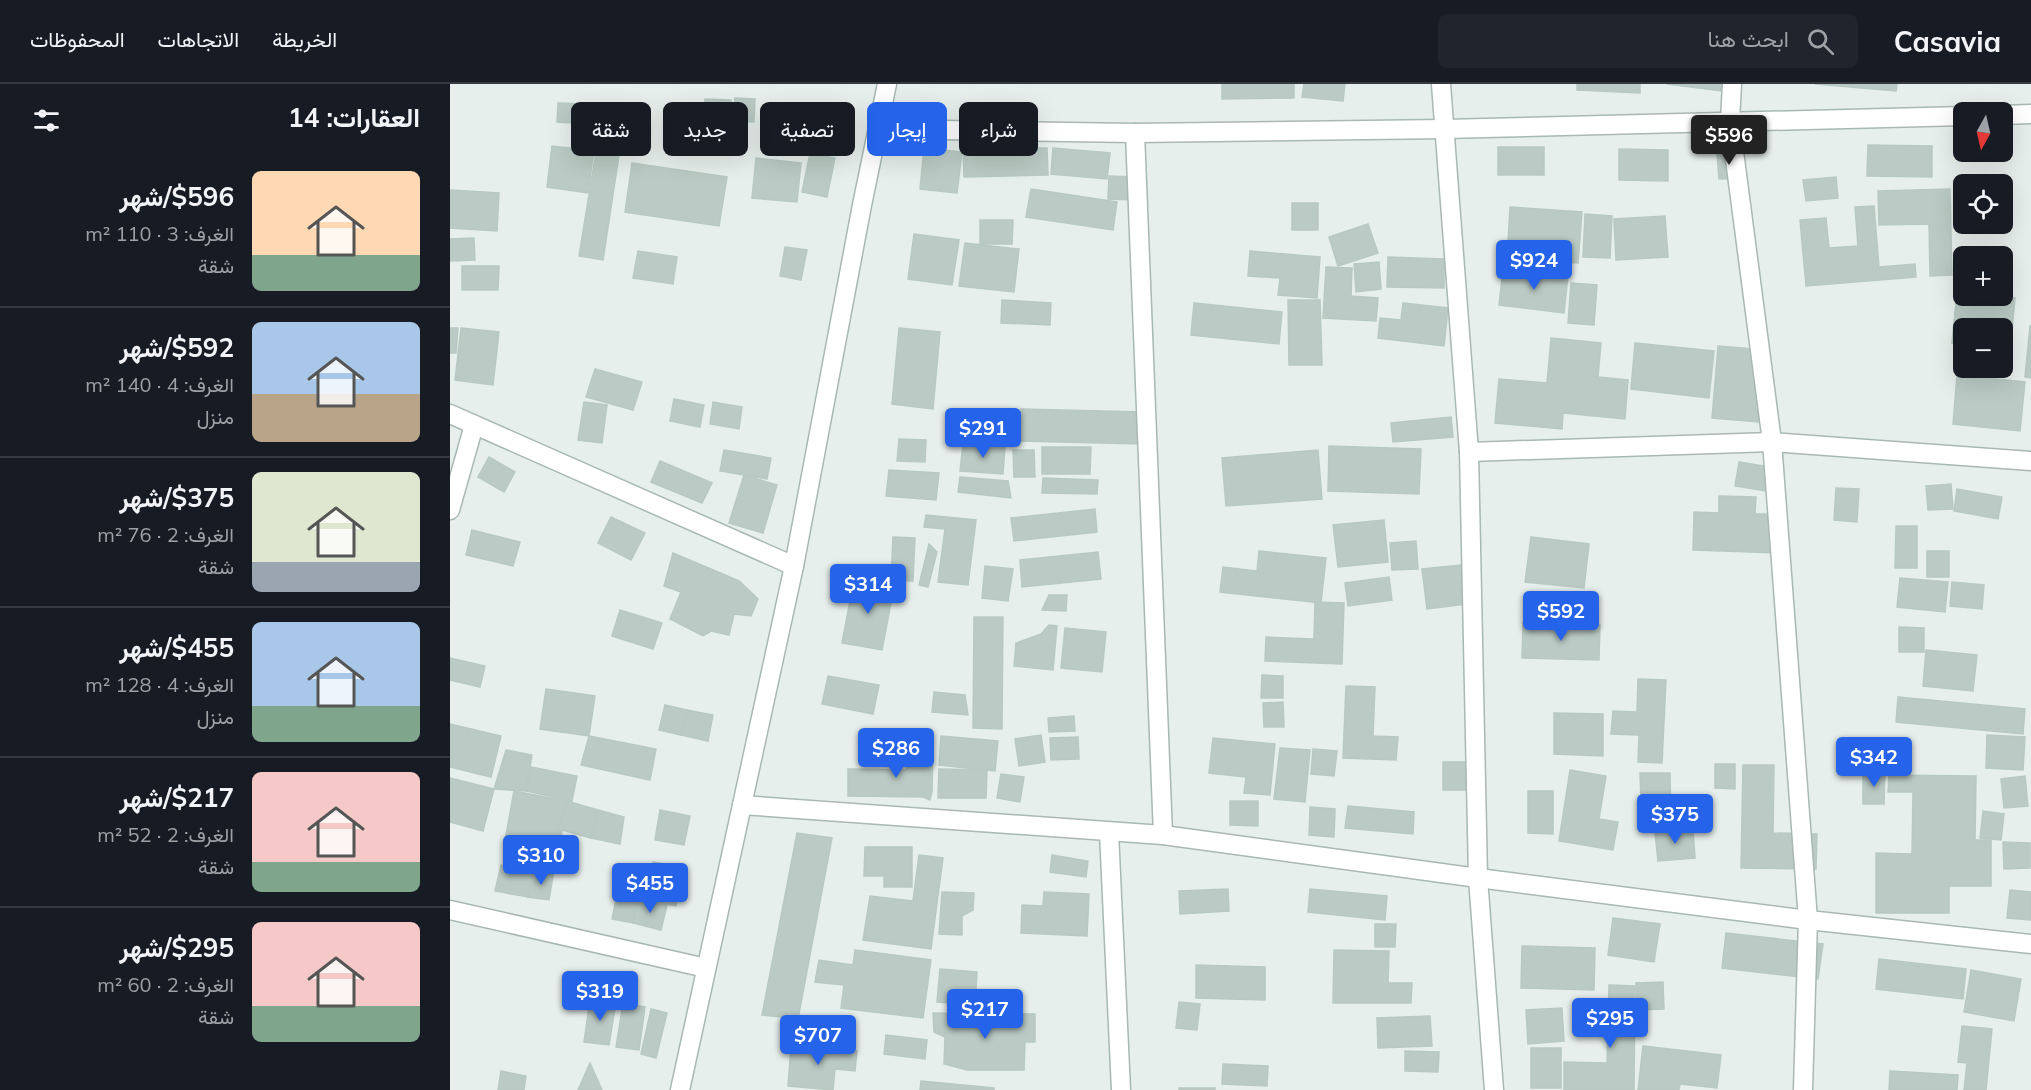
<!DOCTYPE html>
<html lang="ar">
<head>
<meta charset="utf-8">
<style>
	:root { --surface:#171b24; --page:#20242c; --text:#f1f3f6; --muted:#9ea1a6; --line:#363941; --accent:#2563eb }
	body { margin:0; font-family:Mulish,Vazirmatn,sans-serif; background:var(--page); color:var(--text); direction:rtl; height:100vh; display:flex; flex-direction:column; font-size:22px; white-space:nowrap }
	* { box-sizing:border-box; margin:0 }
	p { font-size:20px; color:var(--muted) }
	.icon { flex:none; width:33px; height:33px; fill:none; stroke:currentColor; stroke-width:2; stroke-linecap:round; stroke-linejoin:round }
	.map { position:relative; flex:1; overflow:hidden; direction:ltr }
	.side { display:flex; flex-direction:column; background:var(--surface); width:450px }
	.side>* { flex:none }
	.guide { position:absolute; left:18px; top:18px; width:570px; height:54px; direction:rtl; display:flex; gap:12px }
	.needle { width:39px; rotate:188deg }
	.controls { position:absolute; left:1503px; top:18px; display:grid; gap:12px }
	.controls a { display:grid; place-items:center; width:60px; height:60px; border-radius:9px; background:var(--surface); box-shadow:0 6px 24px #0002; font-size:30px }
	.price { position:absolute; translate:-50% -51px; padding:0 14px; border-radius:6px; background:var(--accent); color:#fff; font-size:20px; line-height:39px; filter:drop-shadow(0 2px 3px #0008) }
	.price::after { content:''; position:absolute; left:50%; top:36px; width:18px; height:14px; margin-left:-9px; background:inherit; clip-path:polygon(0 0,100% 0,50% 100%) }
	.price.on { background:#222; color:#fff }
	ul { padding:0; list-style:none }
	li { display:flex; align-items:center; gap:18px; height:150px; padding:0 30px }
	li+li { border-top:2px solid var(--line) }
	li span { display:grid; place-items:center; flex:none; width:168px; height:120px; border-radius:9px; color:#555 }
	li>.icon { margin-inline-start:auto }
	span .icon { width:72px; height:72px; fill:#fffc; stroke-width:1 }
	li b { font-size:26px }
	h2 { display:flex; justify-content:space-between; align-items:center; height:72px; padding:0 30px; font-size:26px }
	.tag { padding:0 21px; border-radius:9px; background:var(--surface); box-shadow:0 6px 24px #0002; font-size:21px; line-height:54px }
	.tag.on { background:var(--accent); color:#fff }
	header { display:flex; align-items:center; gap:36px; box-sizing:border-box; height:84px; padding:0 30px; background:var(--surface); border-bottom:2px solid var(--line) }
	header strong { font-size:28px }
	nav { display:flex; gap:33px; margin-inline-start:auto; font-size:21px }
	.search { width:420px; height:54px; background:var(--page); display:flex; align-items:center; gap:15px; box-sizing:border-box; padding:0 21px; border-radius:9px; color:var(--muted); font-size:22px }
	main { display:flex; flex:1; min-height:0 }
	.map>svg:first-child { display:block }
	.building { fill:#bbcac4; stroke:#b8c9c2; stroke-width:1.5 }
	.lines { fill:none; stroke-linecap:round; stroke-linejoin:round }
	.minor-casing { stroke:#a8b8b2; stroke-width:21 }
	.minor { stroke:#fff; stroke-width:18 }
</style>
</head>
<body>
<header>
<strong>Casavia</strong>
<div class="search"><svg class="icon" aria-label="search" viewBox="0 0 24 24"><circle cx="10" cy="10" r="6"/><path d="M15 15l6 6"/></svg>ابحث هنا</div>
<nav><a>الخريطة</a><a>الاتجاهات</a><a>المحفوظات</a></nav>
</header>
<main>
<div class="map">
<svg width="1581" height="1006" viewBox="0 0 1581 1006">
	<rect width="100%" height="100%" fill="#e6efeb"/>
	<!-- building -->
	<g class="building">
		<polygon points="772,0 844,0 844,14 772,15"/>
		<polygon points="854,0 895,0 893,17 852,13"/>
		<polygon points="1127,0 1190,0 1190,9 1127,6"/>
		<polygon points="1217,0 1273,0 1272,7"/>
		<polygon points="1365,0 1447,0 1446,7"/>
		<polygon points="285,14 305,15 304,38 284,37"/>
		<polygon points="255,15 281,16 280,58 253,57"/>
		<polygon points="108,19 158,21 157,41 107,38"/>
		<polygon points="1418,61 1482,62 1482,93 1417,92"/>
		<polygon points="102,62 144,67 138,109 97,103"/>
		<polygon points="147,62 170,65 153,176 129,172"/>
		<rect x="1048" y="63" width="46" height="28"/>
		<polygon points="474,64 512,68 507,109 470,105"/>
		<polygon points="597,64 598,91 514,93 513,65"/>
		<polygon points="603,64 660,69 657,95 601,90"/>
		<polygon points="1169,65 1218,66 1218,97 1169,96"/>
		<polygon points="360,69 385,74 377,113 352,108"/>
		<polygon points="1289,70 1291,94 1269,95 1267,71"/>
		<polygon points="306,74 351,79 347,118 302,114"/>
		<polygon points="182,79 277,93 269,142 175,128"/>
		<polygon points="659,92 685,93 685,116 658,115"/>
		<polygon points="1386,93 1388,114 1356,117 1353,96"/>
		<polygon points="581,105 667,118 663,146 576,133"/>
		<polygon points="1500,105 1502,191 1480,192 1479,140 1429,141 1428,107"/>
		<polygon points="0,106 49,109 47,147 0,144"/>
		<rect x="842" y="119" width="26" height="27"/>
		<polygon points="1424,122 1429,183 1465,180 1466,193 1356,202 1350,136 1376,134 1379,164 1408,162 1405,123"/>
		<polygon points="1060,123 1132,128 1128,179 1057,175"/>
		<polygon points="1135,130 1162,132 1160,174 1133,173"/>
		<polygon points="1215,132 1218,173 1166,176 1164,135"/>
		<polygon points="530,136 563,136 562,160 530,160"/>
		<polygon points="918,140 928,169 888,182 879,153"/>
		<polygon points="464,150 509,156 502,201 458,195"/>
		<polygon points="24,154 25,176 0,177 0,155"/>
		<polygon points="515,159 569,165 564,208 509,202"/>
		<polygon points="335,163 357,166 351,196 330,192"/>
		<polygon points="188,167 227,173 223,200 183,194"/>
		<polygon points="800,167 870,173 867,214 828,211 830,194 798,192"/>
		<polygon points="938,173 994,175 994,204 937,203"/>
		<polygon points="929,178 931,205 906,208 904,180"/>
		<polygon points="12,182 49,182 48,206 12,206"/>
		<polygon points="876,183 902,184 901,212 928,214 926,237 873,234"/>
		<polygon points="1053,185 1118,192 1114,229 1049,221"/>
		<polygon points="1121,199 1147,201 1144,241 1118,239"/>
		<polygon points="1507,207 1514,208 1514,212 1565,214 1560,265 1552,264 1552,244 1514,244 1514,260 1502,259"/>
		<polygon points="552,216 601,219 600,241 551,239"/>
		<polygon points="838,216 870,216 872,281 839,281"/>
		<polygon points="744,219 832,228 829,260 741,251"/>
		<polygon points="953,219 998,224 994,262 928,254 930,234 951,236"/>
		<polygon points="1580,242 1581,242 1581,294 1575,293"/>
		<polygon points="0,244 8,244 6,269 0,269"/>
		<polygon points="11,244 49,248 43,301 5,296"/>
		<polygon points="449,244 490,248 483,325 442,320"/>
		<polygon points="1101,254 1151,259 1148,293 1178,296 1175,335 1113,329 1112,345 1045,339 1049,295 1097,299"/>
		<polygon points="1185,259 1264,267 1259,314 1181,305"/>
		<polygon points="1268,262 1315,266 1309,338 1262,334"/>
		<polygon points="145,285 192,298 183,326 136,313"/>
		<polygon points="1507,291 1575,298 1570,347 1503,340"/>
		<polygon points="224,315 254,321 250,343 220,337"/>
		<polygon points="134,318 157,321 152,359 128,356"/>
		<polygon points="263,318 292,323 289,345 260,340"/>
		<polygon points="571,325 693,328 693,360 570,357"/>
		<polygon points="1001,333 1003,353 943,358 941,339"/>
		<polygon points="449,355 476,356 475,378 447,377"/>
		<polygon points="513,360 555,363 553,390 510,387"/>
		<polygon points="879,362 971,365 969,410 878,407"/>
		<polygon points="592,363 641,363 640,390 592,390"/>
		<polygon points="274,366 321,374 317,395 270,387"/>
		<polygon points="563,366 584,366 585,393 564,393"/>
		<polygon points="868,366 872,415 776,422 772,374"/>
		<polygon points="39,373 65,388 54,408 28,393"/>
		<polygon points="210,377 262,399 252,419 201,398"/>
		<polygon points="1289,378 1332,385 1328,409 1285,402"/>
		<polygon points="439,386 489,389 486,416 436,412"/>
		<polygon points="294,391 327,401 313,449 279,439"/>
		<polygon points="510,393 558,397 561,414 508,408"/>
		<polygon points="593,394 648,396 647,410 592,409"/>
		<polygon points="1501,400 1503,425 1478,426 1476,402"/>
		<polygon points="1386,404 1409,405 1407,438 1384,436"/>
		<polygon points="1507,405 1552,413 1548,435 1504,427"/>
		<polygon points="1269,412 1306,413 1305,430 1332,430 1331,469 1243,466 1244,428 1269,429"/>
		<polygon points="645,425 647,448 564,457 561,434"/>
		<polygon points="476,431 526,436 518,501 488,498 495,445 474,443"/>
		<polygon points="161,433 195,449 181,476 148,459"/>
		<polygon points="934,436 938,478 888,483 883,441"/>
		<polygon points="1446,442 1467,442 1467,484 1445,484"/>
		<polygon points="22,446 70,458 63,482 16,471"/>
		<polygon points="443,453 465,454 463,497 441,496"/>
		<polygon points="1081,453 1139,460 1134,504 1075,498"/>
		<polygon points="966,457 968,485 942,486 940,459"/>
		<polygon points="479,460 487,468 478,503 469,501"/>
		<polygon points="809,467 876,474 871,519 770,508 773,483 807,487"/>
		<rect x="1477" y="467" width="22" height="26"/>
		<polygon points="648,468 651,495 572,503 570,476"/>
		<polygon points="223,469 289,497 308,515 301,532 284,530 279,551 261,547 253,552 220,535 231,508 214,502"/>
		<polygon points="1011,481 1016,520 977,525 972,485"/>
		<polygon points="535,482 563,485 558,517 532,514"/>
		<polygon points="939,493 942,516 898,522 895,499"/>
		<polygon points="1450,494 1498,498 1495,528 1447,523"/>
		<polygon points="404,496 444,503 432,566 392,559"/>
		<polygon points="1502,498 1534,501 1532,525 1500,522"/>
		<polygon points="599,511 617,511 616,527 592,526"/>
		<polygon points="865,518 894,519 892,580 815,577 816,553 864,555"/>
		<polygon points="170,526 212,539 203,565 162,552"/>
		<polygon points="524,533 553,533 552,645 523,644"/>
		<polygon points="1073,539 1150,541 1149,576 1072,574"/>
		<polygon points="599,541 607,542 603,586 564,582 566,559 591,550"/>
		<polygon points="1449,543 1474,544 1474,568 1449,568"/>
		<polygon points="615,544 656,548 652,588 611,584"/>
		<polygon points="1476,566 1527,571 1523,607 1473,602"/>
		<polygon points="0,574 35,582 30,603 0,596"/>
		<polygon points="812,591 833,592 833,614 811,614"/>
		<polygon points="378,592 429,601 423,630 372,620"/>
		<polygon points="1188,595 1216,596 1212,679 1188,678 1189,651 1161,650 1163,627 1187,628"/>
		<polygon points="896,602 925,603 923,652 948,653 946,676 893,674"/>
		<polygon points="96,605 145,612 139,652 90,645"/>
		<polygon points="484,608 515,611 518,631 482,628"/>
		<polygon points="1448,613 1575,625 1573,650 1446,638"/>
		<polygon points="833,618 834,643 814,643 813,619"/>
		<polygon points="215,621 237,626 231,651 209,646"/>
		<polygon points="237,626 263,631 258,657 231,651"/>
		<polygon points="1104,629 1153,630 1153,672 1104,670"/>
		<polygon points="624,632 625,647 599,648 598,634"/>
		<polygon points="0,640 51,652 41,693 0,683"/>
		<polygon points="591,651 595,678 569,682 565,655"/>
		<polygon points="1537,651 1575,653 1573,686 1536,684"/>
		<polygon points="139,652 206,665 200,696 131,681"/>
		<polygon points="491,652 548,657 545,687 489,681"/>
		<polygon points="628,653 629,675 601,676 600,654"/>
		<polygon points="763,654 825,660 820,711 794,709 796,693 759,689"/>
		<polygon points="830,664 860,666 855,718 824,715"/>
		<polygon points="457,665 483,666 482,708 480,716 473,713 398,712 398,685 456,686"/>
		<polygon points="863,665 887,667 884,692 861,690"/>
		<polygon points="56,666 82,671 76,707 44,705"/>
		<rect x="993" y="678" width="27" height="28"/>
		<polygon points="1265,680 1285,680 1285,705 1265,704"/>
		<polygon points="1293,681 1324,681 1323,749 1367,750 1366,785 1291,784"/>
		<polygon points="81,683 127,692 122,717 76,707"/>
		<polygon points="489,685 537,686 536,714 488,714"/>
		<polygon points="1120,686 1156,692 1149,735 1168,738 1163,766 1109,757"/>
		<polygon points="1413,688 1435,688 1434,720 1413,720"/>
		<polygon points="1190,689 1220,689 1221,744 1192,745"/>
		<polygon points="551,690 574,693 570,718 547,714"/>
		<polygon points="1439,691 1526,692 1525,756 1541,756 1541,802 1499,802 1499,829 1426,829 1426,769 1462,770 1463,708 1438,708"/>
		<polygon points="1575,692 1578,722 1554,724 1551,695"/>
		<polygon points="0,694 44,705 33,747 0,738"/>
		<polygon points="64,707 117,717 109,765 55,756"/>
		<polygon points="1078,707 1103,707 1103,750 1078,749"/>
		<polygon points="117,717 148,726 141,754 108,745"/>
		<polygon points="780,717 808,717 808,742 780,741"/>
		<polygon points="898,722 964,728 963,750 895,744"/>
		<polygon points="860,723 885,725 884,753 859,751"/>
		<polygon points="148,726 174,733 170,760 141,754"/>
		<polygon points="210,726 240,732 234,761 205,756"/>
		<polygon points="1533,727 1554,730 1551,756 1530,754"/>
		<polygon points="1243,746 1245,774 1208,777 1205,749"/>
		<polygon points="347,749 382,754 348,935 312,931"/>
		<polygon points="1553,758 1580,759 1580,784 1554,785"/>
		<polygon points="80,759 109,765 103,792 74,786"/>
		<polygon points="415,763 462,763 462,803 434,803 434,792 414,792"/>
		<polygon points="469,771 493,774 481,865 413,856 420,812 463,817"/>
		<polygon points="602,771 638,777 636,793 600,788"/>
		<polygon points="203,778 233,783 226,822 196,817"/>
		<polygon points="51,781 83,788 78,813 45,807"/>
		<polygon points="83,788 103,792 99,816 78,813"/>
		<polygon points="778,805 779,827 730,830 729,807"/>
		<polygon points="860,805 937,812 935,836 858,828"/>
		<polygon points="1560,806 1581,808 1581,836 1557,834"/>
		<polygon points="492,808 524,809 523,826 512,832 512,851 489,850"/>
		<polygon points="594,808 639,810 637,852 571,849 572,821 593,822"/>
		<polygon points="167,811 188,815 183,839 162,835"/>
		<polygon points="188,815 217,821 211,846 183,839"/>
		<polygon points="1163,834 1210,840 1204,878 1158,871"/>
		<polygon points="925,840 946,840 945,863 925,863"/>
		<polygon points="1276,849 1373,860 1368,895 1272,884"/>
		<polygon points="1072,862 1145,864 1144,906 1071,904"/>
		<polygon points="405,866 481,876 473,934 391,924 394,901 365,898 369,876 403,881"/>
		<polygon points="884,866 939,867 938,899 962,899 961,919 883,919"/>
		<polygon points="1429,875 1516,885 1513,915 1426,905"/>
		<polygon points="746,881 815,883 815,916 746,914"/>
		<polygon points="490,885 527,888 525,921 487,918"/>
		<polygon points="1521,886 1571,895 1564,937 1514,928"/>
		<polygon points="1213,898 1214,925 1187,926 1186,899"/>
		<polygon points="1159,901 1185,902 1184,1006 1114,1006 1114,978 1157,979"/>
		<polygon points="140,915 166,918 159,961 134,958"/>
		<polygon points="729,918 750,920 747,946 726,944"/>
		<polygon points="173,920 195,923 189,966 166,963"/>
		<polygon points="1112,924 1114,957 1078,960 1076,926"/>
		<polygon points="201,925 217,929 206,974 191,970"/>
		<polygon points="483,929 585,930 585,958 575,958 574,986 517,986 494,980 495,953 484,948"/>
		<polygon points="980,932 982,962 928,964 927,934"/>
		<polygon points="1512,942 1542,945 1536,1006 1514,1006 1517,979 1508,978"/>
		<polygon points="436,951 477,956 475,975 434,970"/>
		<polygon points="341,962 407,967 405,987 385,985 383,1006 338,1002"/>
		<polygon points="1193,962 1271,971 1267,1004 1230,1000 1229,1006 1188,1006"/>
		<rect x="1081" y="964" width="30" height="40"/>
		<polygon points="955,967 989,968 988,988 955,987"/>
		<polygon points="140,979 152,1006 128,1006"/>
		<polygon points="773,980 818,982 817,1002 772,1000"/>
		<polygon points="51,987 76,992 74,1006 48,1006"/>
		<polygon points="1440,987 1508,991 1507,1006 1439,1006"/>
		<polygon points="471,997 544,1004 544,1006 470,1006"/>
		<rect x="729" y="1004" width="36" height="2"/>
	</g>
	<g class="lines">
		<defs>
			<g id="minor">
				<polyline points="991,0 1019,368 1028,794 1044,1006"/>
				<polyline points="1282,0 1280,37 1322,358 1358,836 1353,1006"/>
				<polyline points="1552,31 1581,30"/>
				<polyline points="428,45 685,49 995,45 1514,32"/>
				<polyline points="685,49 713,751"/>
				<polyline points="0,330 344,482"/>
				<polyline points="1019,368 1322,358 1581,377"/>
				<polyline points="0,426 24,341"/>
				<polyline points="292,721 713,751 1028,794 1358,836 1581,860"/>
				<polyline points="659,748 671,1006"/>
				<polyline points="0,826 256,884"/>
				<polyline points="230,1006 344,482 412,121 437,0"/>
			</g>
		</defs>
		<!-- minor casing -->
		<use href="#minor" class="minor-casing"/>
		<!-- minor -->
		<use href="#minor" class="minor"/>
	</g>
</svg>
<div class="controls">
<a><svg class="needle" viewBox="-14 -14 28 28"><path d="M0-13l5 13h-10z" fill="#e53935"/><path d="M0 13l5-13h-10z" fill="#9ea1a6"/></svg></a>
<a><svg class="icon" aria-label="locate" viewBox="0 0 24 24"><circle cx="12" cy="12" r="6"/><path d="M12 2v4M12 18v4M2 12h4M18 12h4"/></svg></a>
<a>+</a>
<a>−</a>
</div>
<b class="price on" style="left:1279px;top:82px">$596</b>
<b class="price" style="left:1084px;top:207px">$924</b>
<b class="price" style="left:533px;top:375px">$291</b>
<b class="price" style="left:418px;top:531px">$314</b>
<b class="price" style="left:1111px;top:558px">$592</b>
<b class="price" style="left:446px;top:695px">$286</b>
<b class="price" style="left:1424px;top:704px">$342</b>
<b class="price" style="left:1225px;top:761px">$375</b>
<b class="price" style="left:91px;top:802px">$310</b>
<b class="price" style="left:200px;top:830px">$455</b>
<b class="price" style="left:150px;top:938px">$319</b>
<b class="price" style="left:535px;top:956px">$217</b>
<b class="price" style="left:1160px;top:965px">$295</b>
<b class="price" style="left:368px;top:982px">$707</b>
<div class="guide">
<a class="tag">شراء</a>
<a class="tag on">إيجار</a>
<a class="tag">تصفية</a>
<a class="tag">جديد</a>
<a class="tag">شقة</a>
</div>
</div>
<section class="side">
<h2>العقارات: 14<svg class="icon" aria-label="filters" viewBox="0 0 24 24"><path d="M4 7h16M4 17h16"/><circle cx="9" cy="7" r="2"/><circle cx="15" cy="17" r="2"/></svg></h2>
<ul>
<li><span style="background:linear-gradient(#ffd9b3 70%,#7fa58c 0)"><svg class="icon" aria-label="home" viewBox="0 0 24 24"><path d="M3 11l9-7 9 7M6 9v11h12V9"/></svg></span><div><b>$596/شهر</b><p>الغرف: 3 · 110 m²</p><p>شقة</p></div></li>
<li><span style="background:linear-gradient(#a9c7e8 60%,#b9a48a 0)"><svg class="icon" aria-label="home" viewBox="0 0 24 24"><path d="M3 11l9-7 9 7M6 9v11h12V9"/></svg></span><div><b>$592/شهر</b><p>الغرف: 4 · 140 m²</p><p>منزل</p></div></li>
<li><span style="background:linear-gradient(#dfe7d0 75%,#9aa5b1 0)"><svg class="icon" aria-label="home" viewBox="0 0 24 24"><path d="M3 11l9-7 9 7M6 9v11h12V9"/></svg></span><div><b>$375/شهر</b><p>الغرف: 2 · 76 m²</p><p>شقة</p></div></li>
<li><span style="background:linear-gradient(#a9c7e8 70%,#7fa58c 0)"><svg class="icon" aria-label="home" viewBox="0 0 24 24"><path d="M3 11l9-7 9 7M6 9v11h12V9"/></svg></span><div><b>$455/شهر</b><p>الغرف: 4 · 128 m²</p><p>منزل</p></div></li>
<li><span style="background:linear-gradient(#f6c9c9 75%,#7fa58c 0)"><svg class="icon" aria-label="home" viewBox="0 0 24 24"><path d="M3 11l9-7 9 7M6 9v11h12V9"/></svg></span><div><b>$217/شهر</b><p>الغرف: 2 · 52 m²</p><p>شقة</p></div></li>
<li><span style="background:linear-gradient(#f6c9c9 70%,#7fa58c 0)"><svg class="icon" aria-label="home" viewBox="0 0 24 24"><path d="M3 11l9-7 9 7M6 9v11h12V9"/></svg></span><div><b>$295/شهر</b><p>الغرف: 2 · 60 m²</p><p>شقة</p></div></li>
</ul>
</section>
</main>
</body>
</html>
